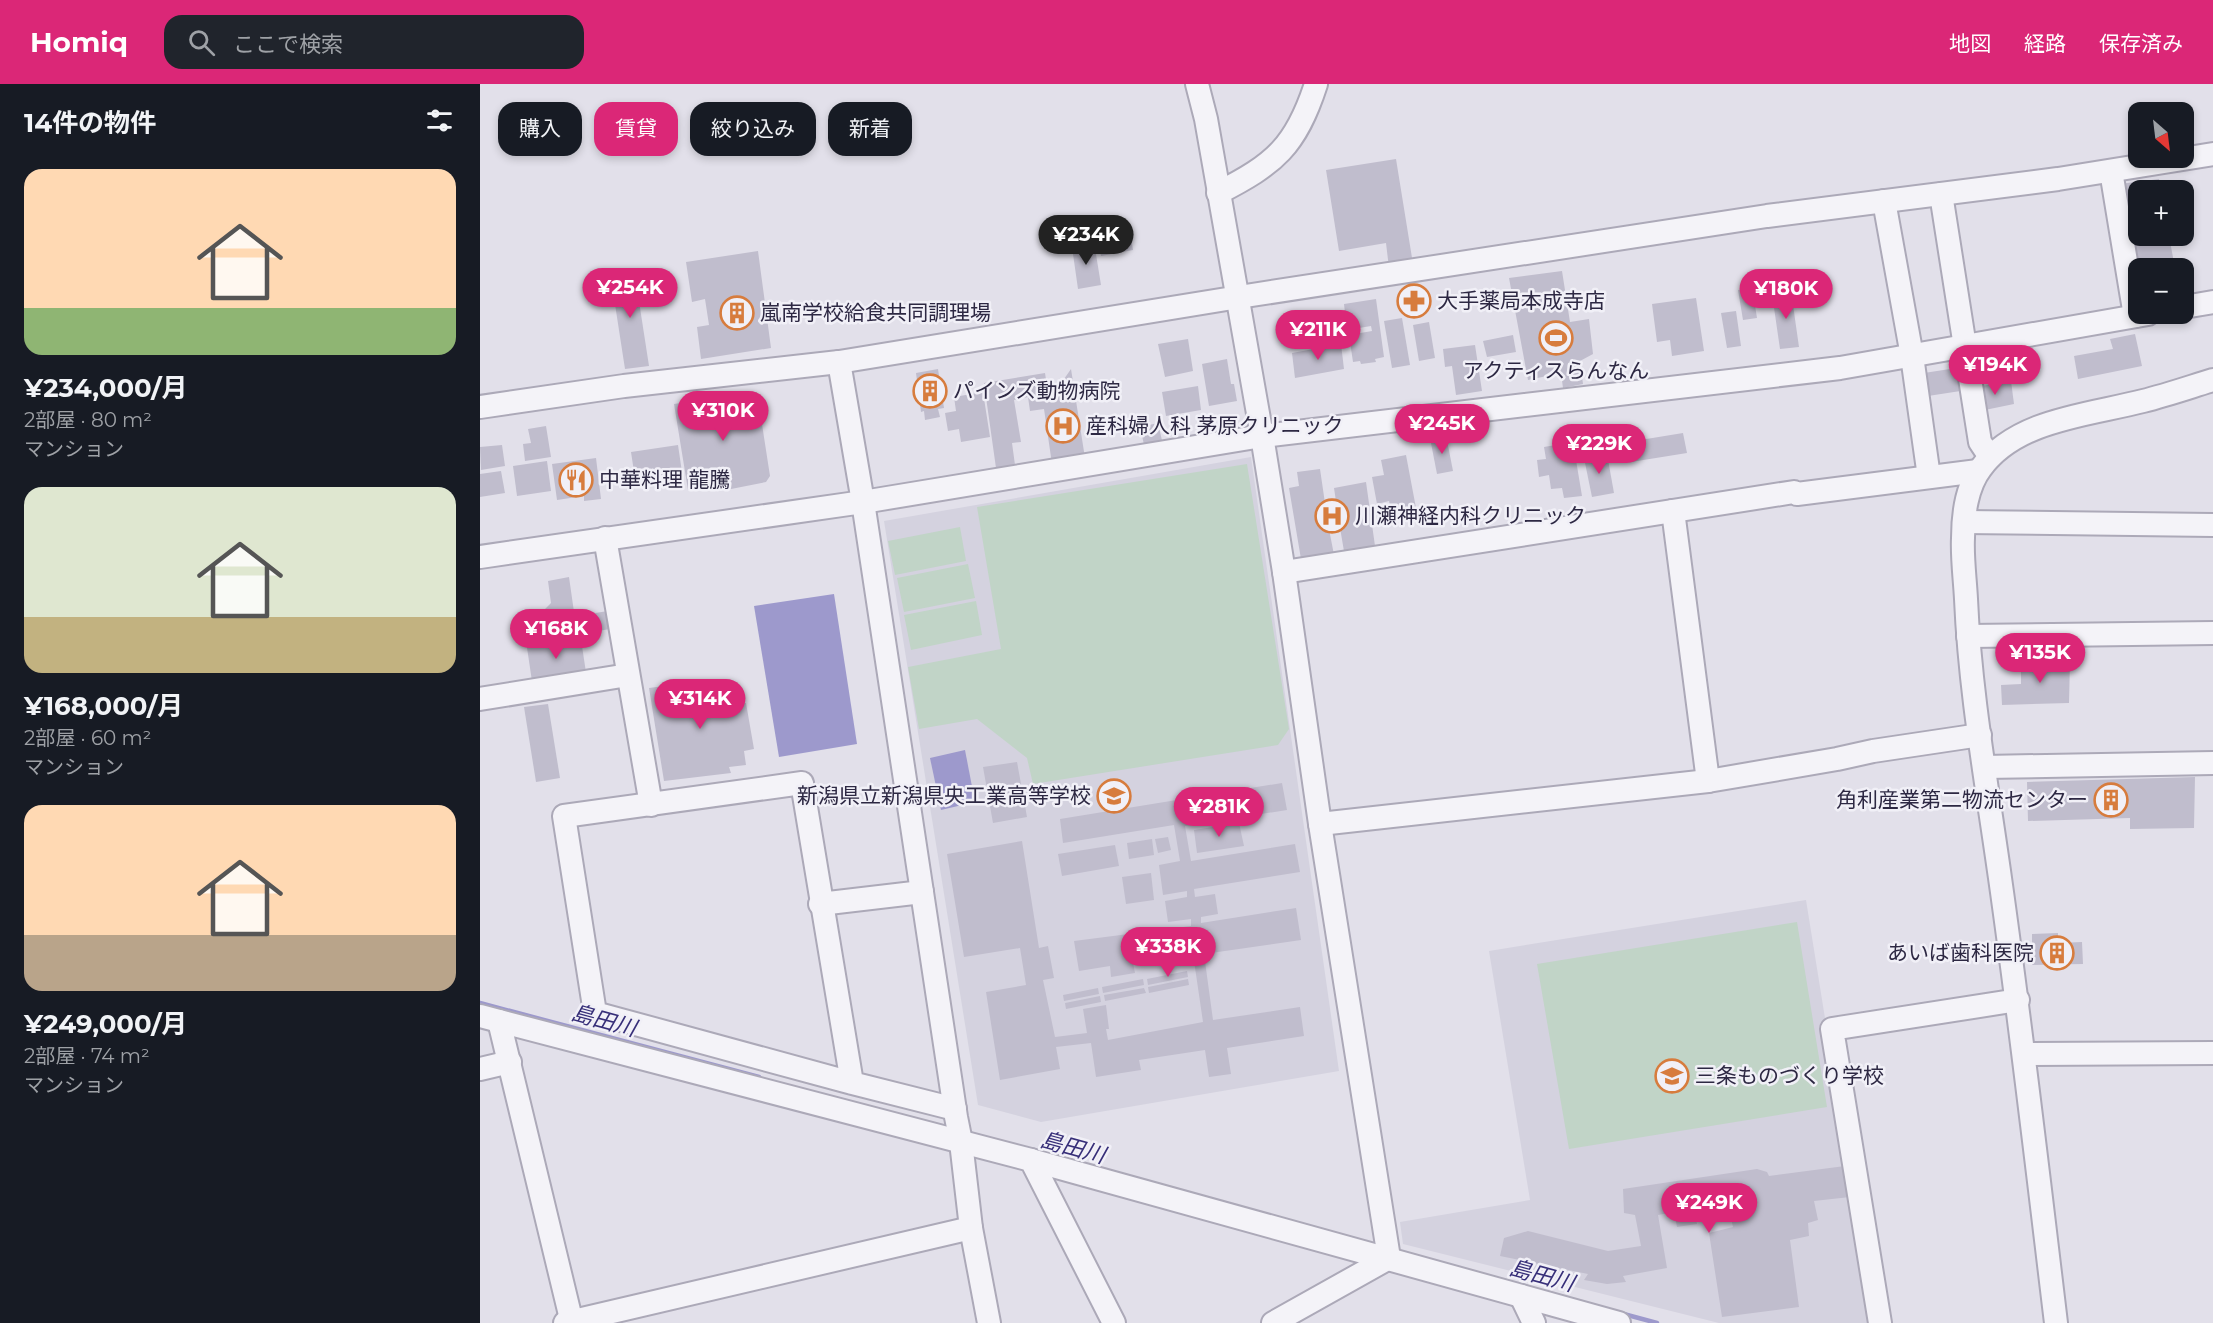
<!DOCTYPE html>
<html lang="ja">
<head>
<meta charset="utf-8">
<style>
	:root { --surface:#171b24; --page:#20242c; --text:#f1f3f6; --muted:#9ea1a6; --accent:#db2777 }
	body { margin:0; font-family:Montserrat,"Noto Sans JP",sans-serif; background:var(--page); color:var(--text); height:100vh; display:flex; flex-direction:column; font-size:22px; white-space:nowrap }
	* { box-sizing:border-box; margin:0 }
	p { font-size:20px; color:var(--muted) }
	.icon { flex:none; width:33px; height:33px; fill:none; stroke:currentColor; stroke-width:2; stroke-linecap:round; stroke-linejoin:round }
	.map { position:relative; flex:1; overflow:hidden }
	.details { display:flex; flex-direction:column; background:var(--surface); width:480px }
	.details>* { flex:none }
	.banner { position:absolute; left:18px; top:18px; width:570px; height:54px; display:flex; gap:12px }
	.needle { width:39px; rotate:152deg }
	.controls { position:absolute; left:1648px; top:18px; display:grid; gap:12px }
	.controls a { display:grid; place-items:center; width:66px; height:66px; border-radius:12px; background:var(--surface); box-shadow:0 3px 9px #0003; font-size:30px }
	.price { position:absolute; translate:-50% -51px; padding:0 14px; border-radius:21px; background:var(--accent); color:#fff; font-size:20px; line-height:39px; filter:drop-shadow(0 2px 3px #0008) }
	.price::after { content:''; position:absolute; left:50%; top:36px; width:18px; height:14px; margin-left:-9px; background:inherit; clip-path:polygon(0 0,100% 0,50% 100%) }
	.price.on { background:#222; color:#fff }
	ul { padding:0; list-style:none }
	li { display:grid; align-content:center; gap:12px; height:318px; padding:0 24px }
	li span { display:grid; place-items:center; height:186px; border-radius:18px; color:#555 }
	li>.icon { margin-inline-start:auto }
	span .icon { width:108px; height:108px; fill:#fffc; stroke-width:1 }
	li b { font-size:26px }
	h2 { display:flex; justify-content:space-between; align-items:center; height:72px; padding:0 24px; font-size:26px }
	.chip { padding:0 21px; border-radius:18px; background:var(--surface); box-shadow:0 3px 9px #0003; font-size:21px; line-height:54px }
	.chip.on { background:var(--accent); color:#fff }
	header { display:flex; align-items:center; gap:36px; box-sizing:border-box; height:84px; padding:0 30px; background:var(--accent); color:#fff }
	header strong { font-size:28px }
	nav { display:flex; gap:33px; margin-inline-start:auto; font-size:21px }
	.search { width:420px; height:54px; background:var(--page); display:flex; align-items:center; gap:15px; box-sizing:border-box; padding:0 21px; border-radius:18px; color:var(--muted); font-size:22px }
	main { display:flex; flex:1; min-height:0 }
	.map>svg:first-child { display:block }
	.built { fill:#d4d2df }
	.green { fill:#c1d4c7 }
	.water { fill:#9d99cc }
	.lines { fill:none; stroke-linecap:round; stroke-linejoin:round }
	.stream { stroke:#9d99cc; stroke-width:4.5 }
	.building { fill:#c0bdcd }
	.minor-casing { stroke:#aca9b8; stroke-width:26 }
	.minor { stroke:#f4f3f8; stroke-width:22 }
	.labels { text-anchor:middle; stroke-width:5; stroke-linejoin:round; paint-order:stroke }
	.poi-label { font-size:21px; fill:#2d2843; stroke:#f1f0f7; text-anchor:start }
	.water-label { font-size:22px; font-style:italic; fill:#372f79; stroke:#f1f0f7 }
</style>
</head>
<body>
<header>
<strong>Homiq</strong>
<div class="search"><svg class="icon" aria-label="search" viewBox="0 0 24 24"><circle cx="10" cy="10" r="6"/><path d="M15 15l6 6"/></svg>ここで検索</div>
<nav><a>地図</a><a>経路</a><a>保存済み</a></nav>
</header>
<main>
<section class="details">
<h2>14件の物件<svg class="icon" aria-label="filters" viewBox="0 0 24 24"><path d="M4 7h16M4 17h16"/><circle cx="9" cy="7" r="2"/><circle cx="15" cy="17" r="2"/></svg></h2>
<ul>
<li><span style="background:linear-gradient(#ffd9b3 75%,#8fb573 0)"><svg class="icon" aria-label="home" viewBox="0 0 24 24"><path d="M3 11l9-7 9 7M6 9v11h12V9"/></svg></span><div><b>¥234,000/月</b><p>2部屋 · 80 m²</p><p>マンション</p></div></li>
<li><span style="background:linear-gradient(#dfe7d0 70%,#c2b280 0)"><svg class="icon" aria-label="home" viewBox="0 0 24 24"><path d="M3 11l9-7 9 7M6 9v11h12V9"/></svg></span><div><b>¥168,000/月</b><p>2部屋 · 60 m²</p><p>マンション</p></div></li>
<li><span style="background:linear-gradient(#ffd9b3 70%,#b9a48a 0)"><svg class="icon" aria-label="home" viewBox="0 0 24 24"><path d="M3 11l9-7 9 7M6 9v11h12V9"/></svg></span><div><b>¥249,000/月</b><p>2部屋 · 74 m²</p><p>マンション</p></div></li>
</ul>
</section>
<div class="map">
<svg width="1733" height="1239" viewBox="0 0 1733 1239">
	<rect width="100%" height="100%" fill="#e2e0ea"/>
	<!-- built -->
	<g class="built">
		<polygon points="771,373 859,987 561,1038 498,1021 404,437"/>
		<polygon points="1326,816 1394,1239 1239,1239 923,1160 920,1138 1050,1116 1009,867"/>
	</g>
	<!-- green -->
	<g class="green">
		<polygon points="767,380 809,645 798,661 553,700 547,674 497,635 439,645 428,583 521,565 497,423"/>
		<polygon points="480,443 486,477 415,491 408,457"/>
		<polygon points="488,480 495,514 424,528 417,494"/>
		<polygon points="496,517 502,551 431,566 424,531"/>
		<polygon points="1317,838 1347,1023 1089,1065 1057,880"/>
	</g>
	<!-- water -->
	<g class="water">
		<polygon points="354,510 377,660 299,673 274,522"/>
		<polygon points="485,666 495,718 461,726 450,674"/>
	</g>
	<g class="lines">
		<!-- stream -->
		<g class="stream">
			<polyline points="0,919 279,993"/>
			<polyline points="1140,1229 1177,1239"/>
		</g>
	</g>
	<!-- building -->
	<g class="building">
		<polygon points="916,75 933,180 909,184 906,159 859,167 846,86"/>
		<polygon points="1679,95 1681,106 1659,106 1659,152 1689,152 1695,184 1659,184 1659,198 1640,100"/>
		<polygon points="649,140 653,166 621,172 616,146"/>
		<polygon points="614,158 621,201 598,205 592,163"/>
		<polygon points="278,167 291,264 221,275 217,243 229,241 225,215 212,218 206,178"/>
		<polygon points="154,185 169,282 145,285 130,188"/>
		<polygon points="1082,187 1090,238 1109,235 1113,270 1100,277 1103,300 1083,304 1081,289 1048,296 1029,194"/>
		<polygon points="1272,203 1277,234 1263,236 1258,206"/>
		<polygon points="945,207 948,222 924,226 921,211"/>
		<polygon points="1311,207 1319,263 1300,265 1292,210"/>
		<polygon points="1216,214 1224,267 1192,272 1190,256 1177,258 1172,220"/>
		<polygon points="896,215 904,273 895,275 896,278 881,280 880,277 873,278 869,251 892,247 891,242 867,246 864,220"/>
		<polygon points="1256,227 1261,262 1247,264 1241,229"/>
		<polygon points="922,234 930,281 912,284 904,237"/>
		<polygon points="949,238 955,274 939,277 933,241"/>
		<polygon points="1655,250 1662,282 1598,295 1594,272 1633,265 1630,255"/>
		<polygon points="1033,251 1036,268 1007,273 1003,257"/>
		<polygon points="708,255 713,287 685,293 678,260"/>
		<polygon points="861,260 864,285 815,294 812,269"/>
		<polygon points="995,261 1002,307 976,311 972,282 965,283 963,265"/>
		<polygon points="747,275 751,300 754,300 757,317 729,322 722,280"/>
		<polygon points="1483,283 1487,306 1448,312 1444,289"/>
		<polygon points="458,285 464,324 458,325 460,333 445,336 444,327 441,328 436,289"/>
		<polygon points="591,285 605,374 572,380 564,325 550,327 548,313 534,316 541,358 532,359 535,381 516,384 504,299 565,289 568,309 575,308"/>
		<polygon points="1531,297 1534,320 1500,327 1496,303"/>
		<polygon points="718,302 721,326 686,332 682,308"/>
		<polygon points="277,308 290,392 286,398 246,406 240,401 208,406 194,320"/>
		<polygon points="503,308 510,353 481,358 479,345 468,347 465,329 476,327 474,313"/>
		<polygon points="678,339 683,361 665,365 660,343"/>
		<polygon points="66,342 71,373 45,377 43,360 51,359 48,345"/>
		<polygon points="1203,349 1207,369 1151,378 1148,358"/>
		<polygon points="966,351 973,387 957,390 950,354"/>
		<polygon points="1093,358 1102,412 1084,414 1082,404 1071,405 1069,391 1059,393 1057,376 1066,375 1064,363"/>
		<polygon points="22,361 25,382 1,386 0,363"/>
		<polygon points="198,361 203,395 156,401 151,368"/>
		<polygon points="1127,370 1134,409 1112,413 1104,374"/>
		<polygon points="926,371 936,424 911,428 909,417 897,420 892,393 904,391 901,376"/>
		<polygon points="116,374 121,415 104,417 104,412 77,416 72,380"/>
		<polygon points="67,377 71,407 37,412 33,382"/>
		<polygon points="840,385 846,426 857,424 854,404 886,398 896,469 865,473 859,438 848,440 855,476 822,481 809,404 819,402 817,388"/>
		<polygon points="21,387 25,409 0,413 0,390"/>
		<polygon points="89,493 96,542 55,548 52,527 64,526 71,519 68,497"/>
		<polygon points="134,526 136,544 106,549 103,531"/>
		<polygon points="100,549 107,595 53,604 46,557"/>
		<polygon points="1590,577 1589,619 1522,621 1521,601 1541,600 1541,578"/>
		<polygon points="236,595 238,608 256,606 259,620 266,619 274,665 264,667 266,681 249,683 251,689 184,697 169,604"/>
		<polygon points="68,620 80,694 56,698 44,623"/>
		<polygon points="537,678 547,733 513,739 503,683"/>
		<polygon points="1715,693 1714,744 1650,745 1650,734 1548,737 1547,698"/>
		<polygon points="802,699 807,726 705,742 711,777 815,760 820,788 714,805 715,813 735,810 738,830 721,833 721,839 816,824 821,856 724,870 733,936 820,923 824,952 747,964 751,990 729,993 725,966 659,976 661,986 616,993 611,959 576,963 580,985 520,996 506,908 546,901 540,864 484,873 467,770 542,757 559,864 568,862 574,894 563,896 575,953 607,949 603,925 626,921 629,945 626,945 628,956 723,938 713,870 653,879 655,889 631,893 630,882 599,887 594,857 711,842 711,835 688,838 685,817 707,813 707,807 683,811 679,781 700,777 694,741 583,759 580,735"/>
		<polygon points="759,739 764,762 717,769 714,746"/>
		<polygon points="688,753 691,766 678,769 675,755"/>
		<polygon points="672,755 674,771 649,775 647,759"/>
		<polygon points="635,761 639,782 582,792 578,770"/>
		<polygon points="671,789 674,816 646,820 642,793"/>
		<polygon points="1578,849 1578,859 1602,858 1603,880 1552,881 1552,850"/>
		<polygon points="707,887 708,893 668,901 667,895"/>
		<polygon points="663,895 664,901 623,909 622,903"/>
		<polygon points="708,895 709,901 669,909 668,903"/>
		<polygon points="618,904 619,910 584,917 583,911"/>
		<polygon points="664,904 666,909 625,917 624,911"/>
		<polygon points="620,912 621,918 586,925 585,919"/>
		<polygon points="1365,1082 1370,1113 1334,1117 1338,1136 1328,1139 1329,1152 1310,1156 1319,1223 1242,1233 1229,1149 1253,1143 1251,1134 1239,1135 1237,1124 1214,1127 1217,1140 1197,1143 1194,1128 1178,1131 1187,1184 1143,1192 1146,1198 1127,1200 1104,1196 1108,1190 1020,1172 1024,1154 1048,1147 1128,1167 1161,1162 1155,1131 1144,1129 1143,1105 1277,1085 1287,1088 1289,1092"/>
	</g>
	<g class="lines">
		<defs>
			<g id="minor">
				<polyline points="717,0 726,35 782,352 804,488 840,740 909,1174"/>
				<polyline points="1631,87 1655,232"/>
				<path d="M 738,109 C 795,80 816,62 836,0"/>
				<polyline points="1461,110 1500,358 1510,373"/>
				<polyline points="1404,117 1432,272 1449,393"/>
				<polyline points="1704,223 1733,218"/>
				<polyline points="359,278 383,418 476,1033 481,1058 491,1144 509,1239"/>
				<polyline points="0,323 144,302 359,278 759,213 1287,132 1578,95 1733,70"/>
				<polyline points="1193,427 1228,697"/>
				<polyline points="1484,438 1733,441"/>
				<polyline points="125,454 171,721"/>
				<polyline points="0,473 383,418 782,352 1360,284 1668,230"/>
				<polyline points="804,488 1314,408 1317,410 1498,387"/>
				<polyline points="1488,552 1733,549"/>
				<polyline points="0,615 148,591"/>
				<polyline points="1504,683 1733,679"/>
				<polyline points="840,740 1228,697 1357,675 1393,667 1500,651"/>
				<polyline points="340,820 442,808"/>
				<polyline points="0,932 551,1076 634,1239"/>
				<polyline points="19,937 92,1239"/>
				<polyline points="1544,970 1733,969"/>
				<polyline points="0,985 30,978"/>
				<polyline points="372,999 322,699 84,732 115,929 372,999 475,1025"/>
				<polyline points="551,1076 1139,1239"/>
				<polyline points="1041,1212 1054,1239"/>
				<polyline points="85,1239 491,1144"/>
				<polyline points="793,1239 909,1174"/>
				<polyline points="1400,1239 1352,945 1538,916"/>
				<path d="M 1576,1239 C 1558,1090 1541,942 1520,794 C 1507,701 1490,609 1486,515 C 1485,495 1482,474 1483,454 C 1483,431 1487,402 1501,384 C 1537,335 1609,331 1663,317 C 1687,311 1710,303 1733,296"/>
			</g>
		</defs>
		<!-- minor casing -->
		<use href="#minor" class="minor-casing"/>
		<!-- minor -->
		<use href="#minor" class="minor"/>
	</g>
	<!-- icons -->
	<defs>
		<symbol id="pharmacy-ring" viewBox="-11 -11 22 22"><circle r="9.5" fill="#f1f0f7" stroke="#d77c3d" stroke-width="1.5"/><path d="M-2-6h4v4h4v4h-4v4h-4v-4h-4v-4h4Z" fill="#d77c3d"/></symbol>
		<symbol id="building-ring" viewBox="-11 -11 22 22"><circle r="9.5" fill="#f1f0f7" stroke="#d77c3d" stroke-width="1.5"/><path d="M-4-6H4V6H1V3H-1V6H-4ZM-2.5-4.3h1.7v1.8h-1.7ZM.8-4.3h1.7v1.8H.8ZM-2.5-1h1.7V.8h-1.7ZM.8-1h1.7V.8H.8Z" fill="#d77c3d"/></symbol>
		<symbol id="stadium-ring" viewBox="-11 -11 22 22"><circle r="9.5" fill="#f1f0f7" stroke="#d77c3d" stroke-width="1.5"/><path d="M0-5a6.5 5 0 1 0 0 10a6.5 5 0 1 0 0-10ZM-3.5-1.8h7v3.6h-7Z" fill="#d77c3d"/></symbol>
		<symbol id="hospital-ring" viewBox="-11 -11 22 22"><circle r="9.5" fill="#f1f0f7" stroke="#d77c3d" stroke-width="1.5"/><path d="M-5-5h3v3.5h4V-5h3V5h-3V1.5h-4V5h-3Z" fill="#d77c3d"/></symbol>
		<symbol id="restaurant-ring" viewBox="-11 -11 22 22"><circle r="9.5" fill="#f1f0f7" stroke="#d77c3d" stroke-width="1.5"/><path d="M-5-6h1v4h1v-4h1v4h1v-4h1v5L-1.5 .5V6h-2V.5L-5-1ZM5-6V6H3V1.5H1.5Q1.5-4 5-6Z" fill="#d77c3d"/></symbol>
		<symbol id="school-ring" viewBox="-11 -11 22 22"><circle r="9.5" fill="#f1f0f7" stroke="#d77c3d" stroke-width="1.5"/><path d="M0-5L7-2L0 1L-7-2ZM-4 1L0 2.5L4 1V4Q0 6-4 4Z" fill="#d77c3d"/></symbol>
	</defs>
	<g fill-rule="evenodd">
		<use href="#pharmacy-ring" x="915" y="198" width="38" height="38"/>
		<use href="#building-ring" x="238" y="210" width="38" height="38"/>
		<use href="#stadium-ring" x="1057" y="235" width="38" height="38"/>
		<use href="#building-ring" x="431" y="288" width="38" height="38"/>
		<use href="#hospital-ring" x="564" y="323" width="38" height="38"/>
		<use href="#restaurant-ring" x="77" y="377" width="38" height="38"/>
		<use href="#hospital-ring" x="833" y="413" width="38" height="38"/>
		<use href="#school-ring" x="615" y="693" width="38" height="38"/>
		<use href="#building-ring" x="1612" y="697" width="38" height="38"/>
		<use href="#building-ring" x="1558" y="850" width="38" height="38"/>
		<use href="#school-ring" x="1173" y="973" width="38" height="38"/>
	</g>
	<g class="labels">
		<!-- poi labels -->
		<g class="poi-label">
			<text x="957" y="224">大手薬局本成寺店</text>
			<text x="280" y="236">嵐南学校給食共同調理場</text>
			<text x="1076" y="294" text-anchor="middle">アクティスらんなん</text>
			<text x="473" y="314">パインズ動物病院</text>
			<text x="606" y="349">産科婦人科 茅原クリニック</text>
			<text x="119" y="403">中華料理 龍騰</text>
			<text x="875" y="439">川瀬神経内科クリニック</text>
			<text x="611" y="719" text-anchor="end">新潟県立新潟県央工業高等学校</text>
			<text x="1608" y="723" text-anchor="end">角利産業第二物流センター</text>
			<text x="1554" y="876" text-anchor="end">あいば歯科医院</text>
			<text x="1215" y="999">三条ものづくり学校</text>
		</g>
		<!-- water labels -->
		<g class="water-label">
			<text transform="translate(124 936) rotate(15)" y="8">島田川</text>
			<text transform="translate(593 1063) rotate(15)" y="8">島田川</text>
			<text transform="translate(1062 1191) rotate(15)" y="8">島田川</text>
		</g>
	</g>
</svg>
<div class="controls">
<a><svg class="needle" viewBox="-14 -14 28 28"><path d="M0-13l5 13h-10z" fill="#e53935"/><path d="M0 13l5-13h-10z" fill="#9ea1a6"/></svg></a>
<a>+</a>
<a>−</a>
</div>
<b class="price on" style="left:606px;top:182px">¥234K</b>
<b class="price" style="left:150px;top:235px">¥254K</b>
<b class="price" style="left:1306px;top:236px">¥180K</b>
<b class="price" style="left:838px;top:277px">¥211K</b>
<b class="price" style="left:1515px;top:312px">¥194K</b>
<b class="price" style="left:243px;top:358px">¥310K</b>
<b class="price" style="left:962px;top:371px">¥245K</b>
<b class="price" style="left:1119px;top:391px">¥229K</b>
<b class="price" style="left:76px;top:576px">¥168K</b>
<b class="price" style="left:1560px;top:600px">¥135K</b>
<b class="price" style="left:220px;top:646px">¥314K</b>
<b class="price" style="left:739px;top:754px">¥281K</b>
<b class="price" style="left:688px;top:894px">¥338K</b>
<b class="price" style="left:1229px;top:1150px">¥249K</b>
<div class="banner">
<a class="chip">購入</a>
<a class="chip on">賃貸</a>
<a class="chip">絞り込み</a>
<a class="chip">新着</a>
</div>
</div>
</main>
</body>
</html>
